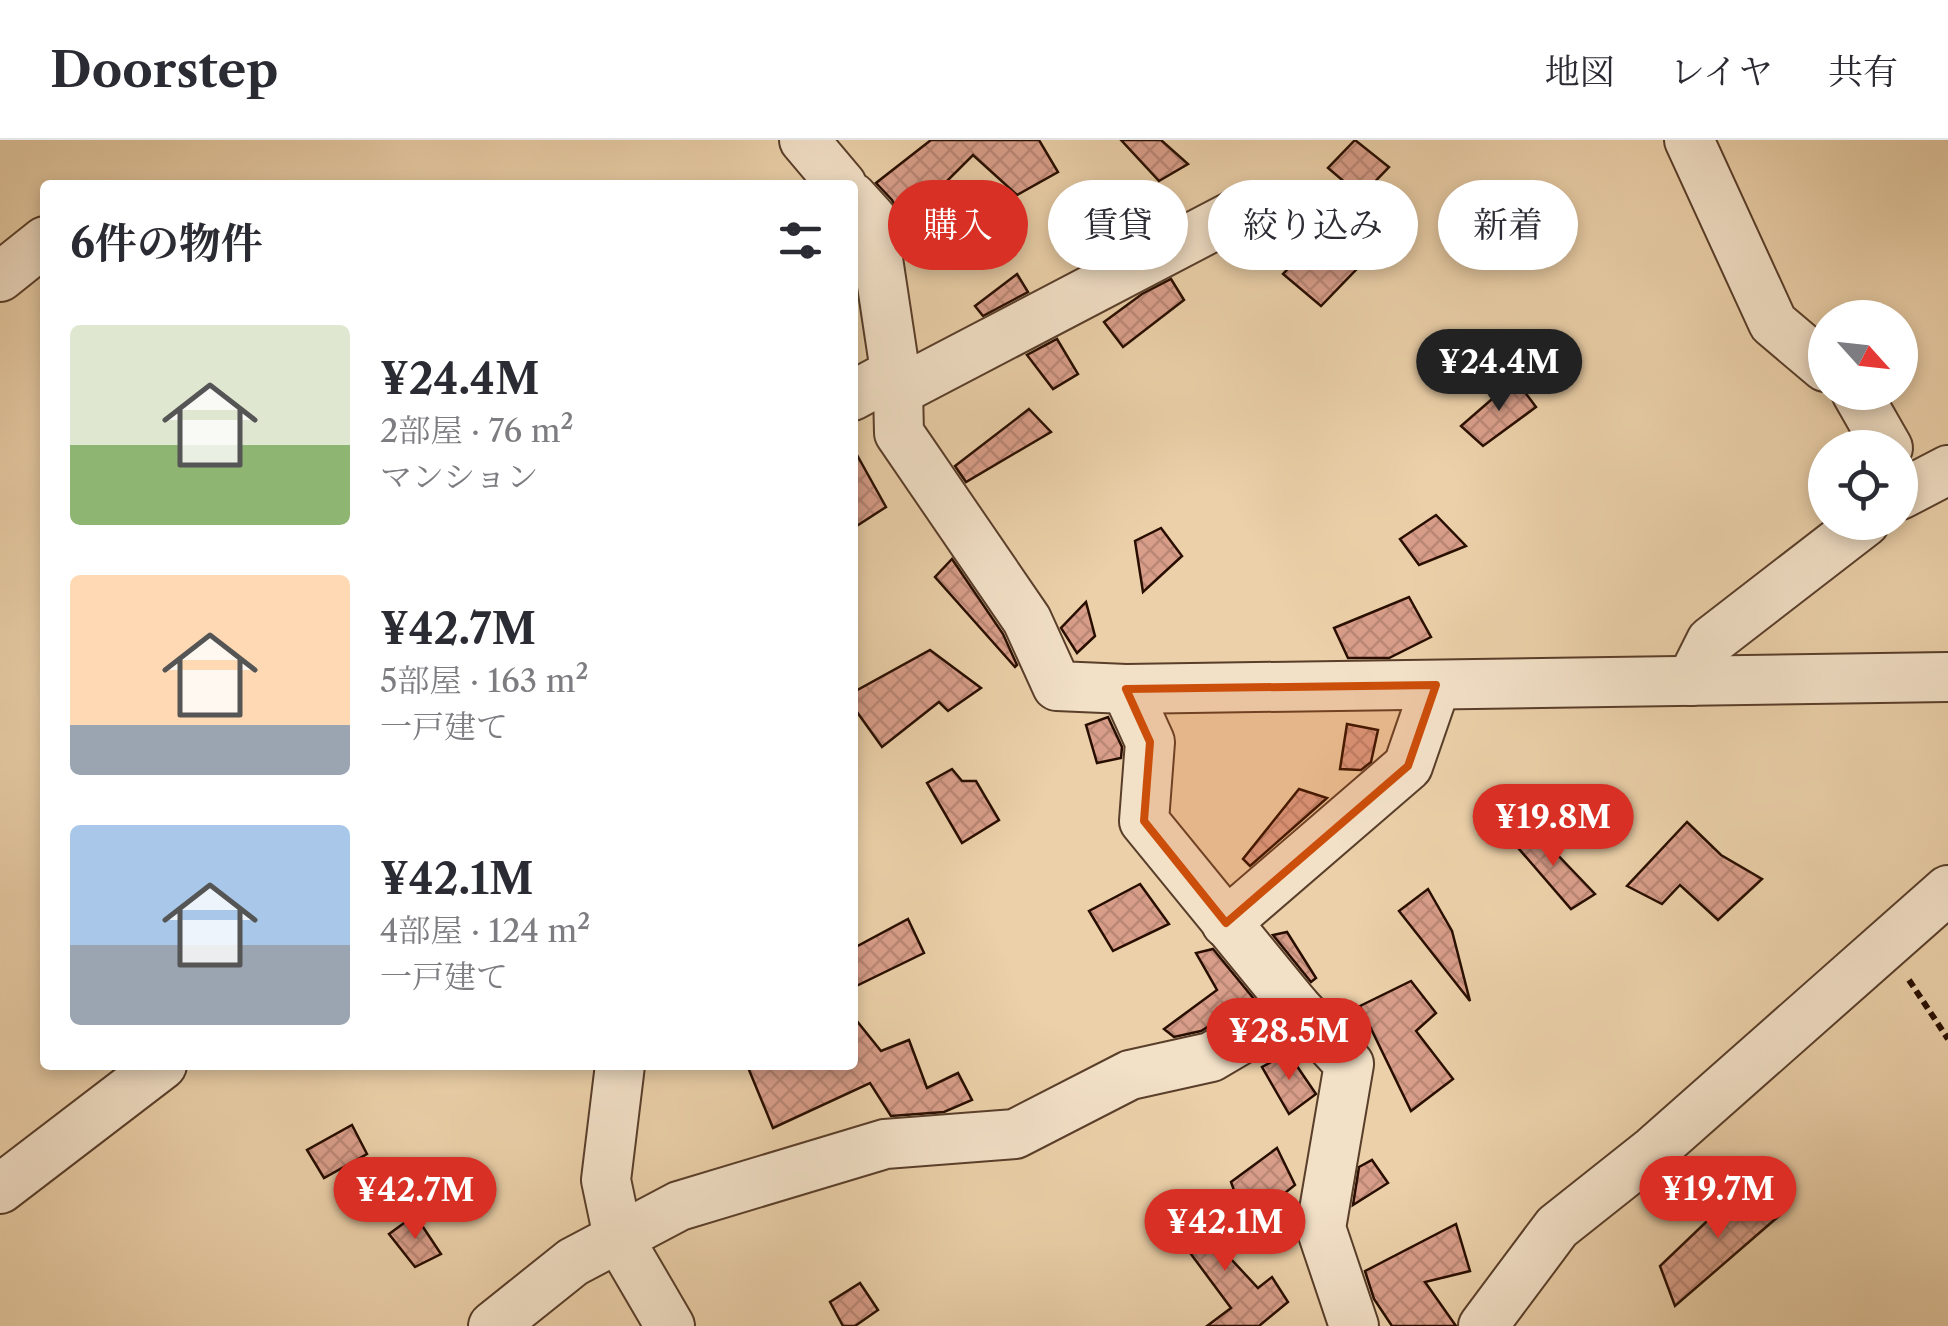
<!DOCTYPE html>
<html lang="ja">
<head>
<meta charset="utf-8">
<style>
	:root { --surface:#fff; --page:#f7f7f7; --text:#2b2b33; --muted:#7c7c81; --line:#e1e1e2; --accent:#d93025 }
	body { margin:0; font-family:"Libre Caslon Text","Noto Serif JP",serif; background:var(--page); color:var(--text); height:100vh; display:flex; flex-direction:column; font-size:38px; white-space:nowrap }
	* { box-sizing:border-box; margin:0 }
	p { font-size:32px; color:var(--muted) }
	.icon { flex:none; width:55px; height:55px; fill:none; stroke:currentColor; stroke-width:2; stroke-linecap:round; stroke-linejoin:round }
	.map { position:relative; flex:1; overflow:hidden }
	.panel { position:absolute; left:40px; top:40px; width:818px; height:890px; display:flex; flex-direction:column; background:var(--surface); border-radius:10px; box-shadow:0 5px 15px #0003 }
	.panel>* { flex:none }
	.guide { position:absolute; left:888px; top:40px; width:910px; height:90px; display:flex; gap:20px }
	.needle { width:65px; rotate:117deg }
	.buttons { position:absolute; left:1808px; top:160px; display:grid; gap:20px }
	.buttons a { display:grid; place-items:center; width:110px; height:110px; border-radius:50%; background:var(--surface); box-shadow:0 5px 15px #0003; font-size:50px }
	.price { position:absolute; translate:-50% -85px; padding:0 22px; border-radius:35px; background:var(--accent); color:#fff; font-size:32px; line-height:65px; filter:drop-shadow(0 2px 5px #0008) }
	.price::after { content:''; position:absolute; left:50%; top:60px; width:30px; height:22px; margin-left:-15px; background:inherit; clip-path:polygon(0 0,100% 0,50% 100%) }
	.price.on { background:#222; color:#fff }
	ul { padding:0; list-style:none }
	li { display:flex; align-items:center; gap:30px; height:250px; padding:0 30px }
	li span { display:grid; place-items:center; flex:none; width:280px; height:200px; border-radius:10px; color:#555 }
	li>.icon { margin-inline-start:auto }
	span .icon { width:120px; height:120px; fill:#fffc; stroke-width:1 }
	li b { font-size:42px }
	h2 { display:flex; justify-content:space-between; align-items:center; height:120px; padding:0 30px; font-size:42px }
	.pill { padding:0 35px; border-radius:45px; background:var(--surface); box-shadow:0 5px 15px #0003; font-size:35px; line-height:90px }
	.pill.on { background:var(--accent); color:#fff }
	header { display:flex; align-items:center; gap:60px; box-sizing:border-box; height:140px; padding:0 50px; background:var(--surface); border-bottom:2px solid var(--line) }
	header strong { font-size:48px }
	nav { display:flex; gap:55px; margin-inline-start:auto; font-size:35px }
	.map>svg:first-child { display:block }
	.building { fill:url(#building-cross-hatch); stroke:#280e00; stroke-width:2.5 }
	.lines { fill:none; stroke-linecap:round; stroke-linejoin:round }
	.minor-casing { stroke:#593e2a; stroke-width:52 }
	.path { stroke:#280e00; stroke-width:6; stroke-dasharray:8 5; stroke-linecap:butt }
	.minor { stroke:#f2e0c7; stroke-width:48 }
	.marked { fill:#cb4e0a; fill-opacity:0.2; stroke:#cb4e0a; stroke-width:8; stroke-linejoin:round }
</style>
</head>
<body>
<header>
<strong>Doorstep</strong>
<nav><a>地図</a><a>レイヤ</a><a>共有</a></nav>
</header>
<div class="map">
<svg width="1948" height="1186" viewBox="0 0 1948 1186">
	<defs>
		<pattern id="building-cross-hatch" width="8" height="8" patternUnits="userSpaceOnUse" patternTransform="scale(2.5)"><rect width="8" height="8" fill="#d99e8a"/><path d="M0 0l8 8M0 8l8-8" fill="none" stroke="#ba8775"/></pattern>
	</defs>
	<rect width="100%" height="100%" fill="#ebd0a9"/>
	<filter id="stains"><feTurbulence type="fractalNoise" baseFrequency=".002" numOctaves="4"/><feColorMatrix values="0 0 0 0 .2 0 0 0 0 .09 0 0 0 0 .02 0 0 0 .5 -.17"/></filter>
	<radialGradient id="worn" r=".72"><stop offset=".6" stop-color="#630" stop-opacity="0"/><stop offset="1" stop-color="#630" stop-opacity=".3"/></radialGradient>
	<!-- building -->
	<g class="building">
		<polygon points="931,0 1039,0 1058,32 1017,55 973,15 905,83 892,60 876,43"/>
		<polygon points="1121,0 1161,0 1188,24 1159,41"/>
		<polygon points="1355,0 1389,27 1361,56 1328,28"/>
		<polygon points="1341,74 1381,104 1321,166 1283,134"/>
		<polygon points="1017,134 1028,152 983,176 975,166"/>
		<polygon points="1171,139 1184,160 1123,207 1104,182 1142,154"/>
		<polygon points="1057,199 1078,234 1053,249 1027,215"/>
		<polygon points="1515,239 1536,267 1483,306 1461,286"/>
		<polygon points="1029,269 1051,292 966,342 955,326"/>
		<polygon points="852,306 886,367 852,389"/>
		<polygon points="1436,375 1466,406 1419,425 1400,399"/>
		<polygon points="1161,388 1182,416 1143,452 1135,401"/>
		<polygon points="952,419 1003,494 1017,525 1015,527 935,437"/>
		<polygon points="1409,457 1431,497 1389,518 1348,518 1334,488"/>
		<polygon points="1086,462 1095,496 1077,513 1061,488"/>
		<polygon points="930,510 981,548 948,571 939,562 882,607 852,565 852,553"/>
		<polygon points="1108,577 1122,607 1121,618 1097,623 1086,585"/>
		<polygon points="1347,584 1378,590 1371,622 1361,630 1340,629"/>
		<polygon points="952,629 962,641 976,641 999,680 962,703 927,643"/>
		<polygon points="1299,649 1327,658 1250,726 1243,719"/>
		<polygon points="1687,682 1721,715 1762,739 1718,780 1680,745 1662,764 1627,746"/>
		<polygon points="1530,686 1595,754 1571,769 1513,702"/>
		<polygon points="1140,744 1169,784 1113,811 1089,771"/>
		<polygon points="1428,749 1452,791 1470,861 1399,771"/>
		<polygon points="908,779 924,813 852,848 852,809"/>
		<polygon points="1287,792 1316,838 1311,842 1273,795"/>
		<polygon points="1213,809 1254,859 1201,891 1174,897 1164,889 1217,850 1196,813"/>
		<polygon points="1411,841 1436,873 1416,891 1453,939 1411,971 1360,866"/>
		<polygon points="852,875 881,911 909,900 927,948 958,933 972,960 944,972 891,976 870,943 773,988 747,925 852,925"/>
		<polygon points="1288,913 1316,954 1289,974 1262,927"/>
		<polygon points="352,985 367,1014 324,1038 307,1010"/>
		<polygon points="1277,1008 1295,1045 1246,1084 1231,1042"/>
		<polygon points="1372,1020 1388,1043 1353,1065 1359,1027"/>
		<polygon points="1750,1040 1780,1075 1675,1166 1660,1126"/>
		<polygon points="1174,1058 1258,1148 1272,1137 1288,1162 1259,1186 1207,1186 1231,1168 1159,1071"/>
		<polygon points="415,1075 441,1114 415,1127 389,1094"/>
		<polygon points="1456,1084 1470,1131 1425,1142 1456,1186 1392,1186 1374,1159 1365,1131"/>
		<polygon points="860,1143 878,1170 855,1186 843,1186 830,1162"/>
	</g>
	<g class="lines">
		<defs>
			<g id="minor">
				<polyline points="804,0 842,45"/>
				<polyline points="1689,0 1773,183 1825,227"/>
				<polyline points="852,57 872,79 898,251 899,293 1027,480 1057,546 1126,549 1948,537"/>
				<polyline points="0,137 45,101"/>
				<polyline points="898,251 1246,69"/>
				<polyline points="1856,252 1888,308"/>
				<polyline points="852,256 893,234"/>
				<polyline points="1900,355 1948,330"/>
				<polyline points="1691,541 1711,501 1865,382"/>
				<polyline points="1126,549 1150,602 1144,681 1296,867 1349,924 1321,1088 1354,1186"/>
				<polyline points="1226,783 1408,626 1436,545"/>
				<polyline points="620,925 606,1040 618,1097 670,1186"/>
				<polyline points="0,1049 162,925"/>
				<polyline points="493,1186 573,1122 679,1066 885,1004 1015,994 1130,935 1211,917 1296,867"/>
				<polyline points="1483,1186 1557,1087 1654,1010 1948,750"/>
			</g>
		</defs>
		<!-- minor casing -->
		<use href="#minor" class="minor-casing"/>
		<!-- path -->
		<polyline class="path" points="1909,840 1948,899"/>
		<!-- minor -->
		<use href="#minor" class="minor"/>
	</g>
	<!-- marked area -->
	<path class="marked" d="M 1436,545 L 1408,626 L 1226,783 L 1144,681 L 1150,602 L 1126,549 Z"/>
	<rect width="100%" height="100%" filter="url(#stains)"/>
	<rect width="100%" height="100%" fill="url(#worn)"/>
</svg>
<div class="buttons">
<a><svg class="needle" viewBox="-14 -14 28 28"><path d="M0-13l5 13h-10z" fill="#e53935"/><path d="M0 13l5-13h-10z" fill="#7c7c81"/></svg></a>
<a><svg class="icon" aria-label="locate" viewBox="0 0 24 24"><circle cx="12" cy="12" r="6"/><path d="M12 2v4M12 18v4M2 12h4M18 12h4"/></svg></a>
</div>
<b class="price on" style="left:1499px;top:274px">¥24.4M</b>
<b class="price" style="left:1553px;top:729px">¥19.8M</b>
<b class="price" style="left:1289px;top:943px">¥28.5M</b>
<b class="price" style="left:1718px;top:1101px">¥19.7M</b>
<b class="price" style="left:415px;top:1102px">¥42.7M</b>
<b class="price" style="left:1225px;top:1134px">¥42.1M</b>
<div class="guide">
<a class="pill on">購入</a>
<a class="pill">賃貸</a>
<a class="pill">絞り込み</a>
<a class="pill">新着</a>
</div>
<section class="panel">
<h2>6件の物件<svg class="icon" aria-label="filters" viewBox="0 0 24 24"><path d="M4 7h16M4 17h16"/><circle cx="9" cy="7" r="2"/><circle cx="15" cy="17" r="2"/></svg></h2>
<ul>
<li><span style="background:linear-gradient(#dfe7d0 60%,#8fb573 0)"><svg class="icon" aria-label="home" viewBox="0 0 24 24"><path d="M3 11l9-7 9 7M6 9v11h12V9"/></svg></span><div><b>¥24.4M</b><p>2部屋 · 76 m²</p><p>マンション</p></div></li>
<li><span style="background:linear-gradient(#ffd9b3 75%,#9aa5b1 0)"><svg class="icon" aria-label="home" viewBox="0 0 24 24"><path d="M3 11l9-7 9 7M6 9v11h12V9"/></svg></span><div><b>¥42.7M</b><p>5部屋 · 163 m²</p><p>一戸建て</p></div></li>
<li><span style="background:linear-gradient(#a9c7e8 60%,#9aa5b1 0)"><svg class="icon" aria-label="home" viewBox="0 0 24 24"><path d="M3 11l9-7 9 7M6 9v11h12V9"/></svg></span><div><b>¥42.1M</b><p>4部屋 · 124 m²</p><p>一戸建て</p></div></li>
</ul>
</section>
</div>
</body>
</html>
